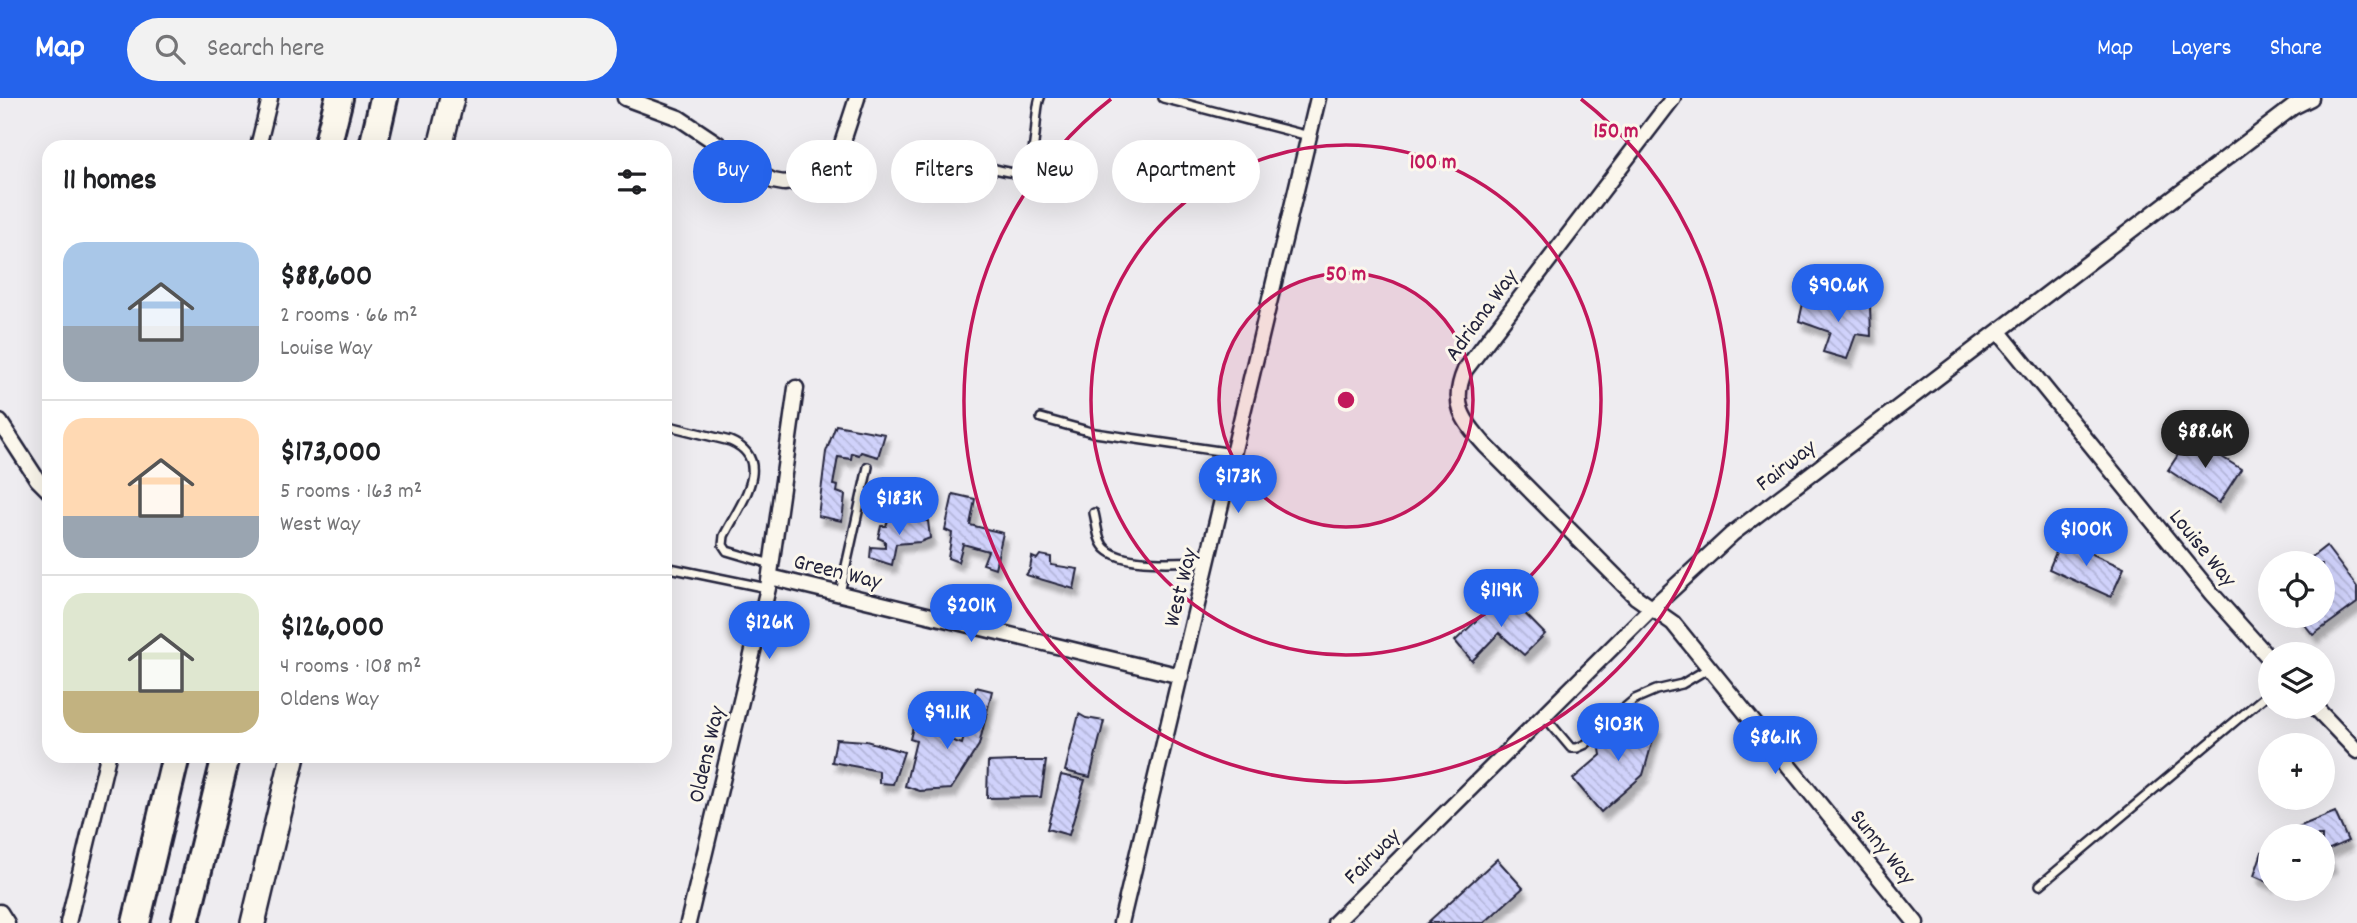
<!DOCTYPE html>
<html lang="en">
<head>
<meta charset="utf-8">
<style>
	:root { --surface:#fff; --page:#f2f2f2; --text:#202124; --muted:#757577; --line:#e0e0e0; --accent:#2563eb }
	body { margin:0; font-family:Dekko,sans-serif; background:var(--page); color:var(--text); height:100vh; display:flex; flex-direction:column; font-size:26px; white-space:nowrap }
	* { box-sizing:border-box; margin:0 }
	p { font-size:23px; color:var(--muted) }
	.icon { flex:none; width:38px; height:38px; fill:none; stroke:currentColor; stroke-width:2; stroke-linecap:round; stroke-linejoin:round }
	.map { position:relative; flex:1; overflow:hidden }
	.details { position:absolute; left:42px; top:42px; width:630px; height:623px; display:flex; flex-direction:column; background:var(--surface); border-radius:21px; box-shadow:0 7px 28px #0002 }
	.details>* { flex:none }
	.hud { position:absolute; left:693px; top:42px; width:665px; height:63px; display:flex; gap:14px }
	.tools { position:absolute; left:2258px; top:453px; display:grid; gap:14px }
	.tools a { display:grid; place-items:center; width:77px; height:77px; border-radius:50%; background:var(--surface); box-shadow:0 7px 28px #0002; font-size:35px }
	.price { position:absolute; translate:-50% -60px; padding:0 16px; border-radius:24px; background:var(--accent); color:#fff; font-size:23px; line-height:46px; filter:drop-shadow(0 2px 4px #0008) }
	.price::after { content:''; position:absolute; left:50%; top:42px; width:21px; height:16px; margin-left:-10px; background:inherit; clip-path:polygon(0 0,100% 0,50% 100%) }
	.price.active { background:#222; color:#fff }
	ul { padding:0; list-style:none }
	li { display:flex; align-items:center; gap:21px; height:175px; padding:0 21px }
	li+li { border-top:2px solid var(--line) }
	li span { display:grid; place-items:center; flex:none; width:196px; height:140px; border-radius:21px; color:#555 }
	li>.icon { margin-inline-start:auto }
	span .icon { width:84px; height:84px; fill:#fffc; stroke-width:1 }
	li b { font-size:30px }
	h2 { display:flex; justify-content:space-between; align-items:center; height:84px; padding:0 21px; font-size:30px }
	.tag { padding:0 24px; border-radius:32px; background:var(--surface); box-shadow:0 7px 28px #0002; font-size:24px; line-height:63px }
	.tag.active { background:var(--accent); color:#fff }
	header { display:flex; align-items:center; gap:42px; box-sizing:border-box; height:98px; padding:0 35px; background:var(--accent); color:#fff }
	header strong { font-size:33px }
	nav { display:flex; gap:38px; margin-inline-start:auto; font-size:24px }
	.search { width:490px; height:63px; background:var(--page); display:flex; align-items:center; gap:18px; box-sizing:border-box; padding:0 24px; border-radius:38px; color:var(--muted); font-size:26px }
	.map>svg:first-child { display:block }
	.building { fill:url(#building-back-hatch); stroke:#22223b; stroke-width:2; filter:url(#shadow) }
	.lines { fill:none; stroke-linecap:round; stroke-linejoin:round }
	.lane-casing { stroke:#22223b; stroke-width:12 }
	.street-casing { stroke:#22223b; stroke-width:19 }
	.primary-casing { stroke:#22223b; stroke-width:28 }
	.highway-casing { stroke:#22223b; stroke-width:32 }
	.lane { stroke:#fbf7ec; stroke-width:7 }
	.street { stroke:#fbf7ec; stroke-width:14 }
	.primary { stroke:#fbf7ec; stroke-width:23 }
	.highway { stroke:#fbf7ec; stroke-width:26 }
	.ring { fill:none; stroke:#c2185b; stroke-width:3.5 }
	.labels { text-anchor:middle; stroke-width:6; stroke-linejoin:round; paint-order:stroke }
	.street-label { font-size:23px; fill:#22223b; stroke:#fbf7ec }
	.centre { fill:#c2185b; stroke:#fbf7ec; stroke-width:3.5 }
	.ring-label { font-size:21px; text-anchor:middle; font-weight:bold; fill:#c2185b; stroke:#fbf7ec; stroke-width:6; stroke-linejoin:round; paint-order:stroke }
</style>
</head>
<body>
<header>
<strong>Map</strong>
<div class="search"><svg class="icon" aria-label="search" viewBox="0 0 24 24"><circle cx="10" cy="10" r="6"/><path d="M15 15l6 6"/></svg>Search here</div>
<nav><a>Map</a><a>Layers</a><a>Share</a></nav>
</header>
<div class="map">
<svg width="2357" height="825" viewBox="0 0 2357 825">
	<defs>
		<pattern id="building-back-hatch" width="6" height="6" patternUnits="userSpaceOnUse" patternTransform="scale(1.75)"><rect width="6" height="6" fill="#d0d2fb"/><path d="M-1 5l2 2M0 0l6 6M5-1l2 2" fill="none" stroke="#b2b4d8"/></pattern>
		<filter id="shadow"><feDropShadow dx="4.5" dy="8" stdDeviation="2" flood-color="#0004"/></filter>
	</defs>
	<rect width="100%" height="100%" fill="#eeecf0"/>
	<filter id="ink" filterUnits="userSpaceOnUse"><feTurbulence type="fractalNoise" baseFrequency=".0143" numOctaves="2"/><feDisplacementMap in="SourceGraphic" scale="14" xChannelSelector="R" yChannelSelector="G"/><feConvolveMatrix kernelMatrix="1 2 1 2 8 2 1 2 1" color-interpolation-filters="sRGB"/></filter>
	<g filter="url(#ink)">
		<!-- building -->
		<g class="building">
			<polygon points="1804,201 1851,210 1870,207 1871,238 1856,236 1847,261 1823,254 1830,234 1799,223"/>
			<polygon points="836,327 885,336 878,359 861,354 859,357 852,355 851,361 838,359 833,387 838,388 837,394 845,397 842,423 818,418 826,354"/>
			<polygon points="2190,339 2241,371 2219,405 2168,372"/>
			<polygon points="953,396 975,401 970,427 1003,435 995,470 983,466 988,453 963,446 958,464 948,460 952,435 945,432"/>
			<polygon points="889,420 928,423 930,440 920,444 896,446 892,467 870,460 871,449 885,450 885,443 878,440 881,428 886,428"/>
			<polygon points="2061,442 2124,470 2111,499 2049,471"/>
			<polygon points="2326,448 2357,489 2357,505 2313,537 2298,518 2322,518 2322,466 2303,466"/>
			<polygon points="1040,457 1051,459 1051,467 1078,471 1074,491 1026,477 1030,471 1032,459 1037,461"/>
			<polygon points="1505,495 1545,536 1524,557 1499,535 1472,563 1455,543"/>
			<polygon points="976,589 992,593 979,647 951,691 920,693 905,688 916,643 910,641 913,629 962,646"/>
			<polygon points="1079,616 1086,620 1104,623 1090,679 1065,673"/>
			<polygon points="1621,617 1657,627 1643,677 1601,714 1573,681 1601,657 1600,651 1606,647 1612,649"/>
			<polygon points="836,641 866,643 904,654 893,686 879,685 879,673 832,664"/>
			<polygon points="1016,663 1046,663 1041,699 987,700 988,664"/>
			<polygon points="1061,677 1085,682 1069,737 1047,731"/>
			<polygon points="2335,714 2348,743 2325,753 2332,767 2322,771 2322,738 2297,738 2293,731"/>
			<polygon points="2262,754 2270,758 2270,785 2254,778"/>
			<polygon points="1497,761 1523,790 1484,825 1427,825"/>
		</g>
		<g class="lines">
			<defs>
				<g id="lane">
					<polyline points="1163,0 1309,38"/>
					<path d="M 989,70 C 998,71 1008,75 1017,75 C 1040,74 1033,15 1040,0"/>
					<polyline points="1041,320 1095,335 1233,355"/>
					<path d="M 665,327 L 730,343 C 776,362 739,408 724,438 L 723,447 L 727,453 L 771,466"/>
					<path d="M 1094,415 C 1097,426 1097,443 1106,451 C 1125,469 1182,463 1207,463"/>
					<polyline points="665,469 767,490"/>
					<polyline points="840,495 868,369"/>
					<polyline points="1544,618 1571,650 1577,650 1586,646 1616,617 1635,601 1656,592 1682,586 1709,570"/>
					<polyline points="2040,787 2270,594"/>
				</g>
				<g id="street">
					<polyline points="625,0 679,20 718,46 747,69 773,83 784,85 803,82 830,66 842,46 857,0"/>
					<path d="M 1673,0 L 1465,272 C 1450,306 1463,322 1485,347 L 1636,499 L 1673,525 L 1916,825"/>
					<polyline points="258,49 270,0"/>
					<polyline points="1999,234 2212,496 2270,561"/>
					<polyline points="0,324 37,381 49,393"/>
					<polyline points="770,479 1181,578"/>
					<polyline points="2315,609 2357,653"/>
					<polyline points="0,814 7,825"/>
					<polyline points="68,825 108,658"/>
					<polyline points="688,825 768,490 796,290"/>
					<polyline points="1121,825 1318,0"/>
					<polyline points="1335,825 1652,510 1732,436 2293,9 2311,0"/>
				</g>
				<g id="primary">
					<polyline points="440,49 452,0"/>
					<polyline points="253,825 293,658"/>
				</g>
				<g id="highway">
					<polyline points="327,49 339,0"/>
					<polyline points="373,49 384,0"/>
					<polyline points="136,825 176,658"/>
					<polyline points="185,825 226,658"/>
				</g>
			</defs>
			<!-- lane casing -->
			<use href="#lane" class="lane-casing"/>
			<!-- street casing -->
			<use href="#street" class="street-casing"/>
			<!-- primary casing -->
			<use href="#primary" class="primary-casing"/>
			<!-- highway casing -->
			<use href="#highway" class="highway-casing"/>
			<!-- lane -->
			<use href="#lane" class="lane"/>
			<!-- street -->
			<use href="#street" class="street"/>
			<!-- primary -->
			<use href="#primary" class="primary"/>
			<!-- highway -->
			<use href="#highway" class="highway"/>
		</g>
	</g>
	<!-- distance rings -->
	<circle cx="1346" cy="302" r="127" fill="#c2185b" fill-opacity=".12"/>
	<g class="ring">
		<circle cx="1346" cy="302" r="127"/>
		<circle cx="1346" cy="302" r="255"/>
		<path d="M1581 1A382 382 0 1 1 1111 1"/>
	</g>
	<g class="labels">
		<!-- street labels -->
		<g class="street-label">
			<text transform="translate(1480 216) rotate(-54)" y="8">Adriana Way</text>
			<text transform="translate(1785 366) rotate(-38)" y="8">Fairway</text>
			<text transform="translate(2204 449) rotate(51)" y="8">Louise Way</text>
			<text transform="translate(838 472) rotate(14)" y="8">Green Way</text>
			<text transform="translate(1179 489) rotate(-76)" y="8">West Way</text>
			<text transform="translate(705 656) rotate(-77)" y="8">Oldens Way</text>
			<text transform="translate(1884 748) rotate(51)" y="8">Sunny Way</text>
			<text transform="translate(1371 757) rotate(-45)" y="8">Fairway</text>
		</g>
	</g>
	<circle cx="1346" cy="302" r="10" class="centre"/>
	<g class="ring-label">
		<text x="1616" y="39">150 m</text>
		<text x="1433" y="70">100 m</text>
		<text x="1346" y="182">50 m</text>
	</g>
</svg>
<div class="tools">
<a><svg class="icon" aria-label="locate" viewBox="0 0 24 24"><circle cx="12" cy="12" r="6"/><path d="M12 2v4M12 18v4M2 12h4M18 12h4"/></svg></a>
<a><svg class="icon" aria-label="layers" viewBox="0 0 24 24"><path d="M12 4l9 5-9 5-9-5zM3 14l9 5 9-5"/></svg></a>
<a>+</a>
<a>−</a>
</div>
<b class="price" style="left:1838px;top:226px">$90.6K</b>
<b class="price active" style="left:2205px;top:372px">$88.6K</b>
<b class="price" style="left:1238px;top:417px">$173K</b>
<b class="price" style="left:899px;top:439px">$183K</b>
<b class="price" style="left:2086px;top:470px">$100K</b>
<b class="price" style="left:1501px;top:531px">$119K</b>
<b class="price" style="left:971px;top:546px">$201K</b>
<b class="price" style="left:769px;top:563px">$126K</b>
<b class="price" style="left:947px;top:653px">$91.1K</b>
<b class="price" style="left:1618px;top:665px">$103K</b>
<b class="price" style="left:1775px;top:678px">$86.1K</b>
<div class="hud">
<a class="tag active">Buy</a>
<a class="tag">Rent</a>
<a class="tag">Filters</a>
<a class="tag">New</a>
<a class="tag">Apartment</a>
</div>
<section class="details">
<h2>11 homes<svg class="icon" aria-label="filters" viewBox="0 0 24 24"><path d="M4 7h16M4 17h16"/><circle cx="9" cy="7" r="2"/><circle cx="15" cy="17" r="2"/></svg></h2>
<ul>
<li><span style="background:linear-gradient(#a9c7e8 60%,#9aa5b1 0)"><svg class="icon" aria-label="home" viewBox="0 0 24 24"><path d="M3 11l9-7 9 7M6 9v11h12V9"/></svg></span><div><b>$88,600</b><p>2 rooms · 66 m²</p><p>Louise Way</p></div></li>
<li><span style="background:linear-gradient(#ffd9b3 70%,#9aa5b1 0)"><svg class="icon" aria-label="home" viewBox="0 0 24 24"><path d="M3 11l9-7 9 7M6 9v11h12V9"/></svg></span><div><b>$173,000</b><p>5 rooms · 163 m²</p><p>West Way</p></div></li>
<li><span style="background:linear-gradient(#dfe7d0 70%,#c2b280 0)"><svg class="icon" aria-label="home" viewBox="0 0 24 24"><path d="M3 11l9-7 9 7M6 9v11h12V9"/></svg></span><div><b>$126,000</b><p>4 rooms · 108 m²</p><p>Oldens Way</p></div></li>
</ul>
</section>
</div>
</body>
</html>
